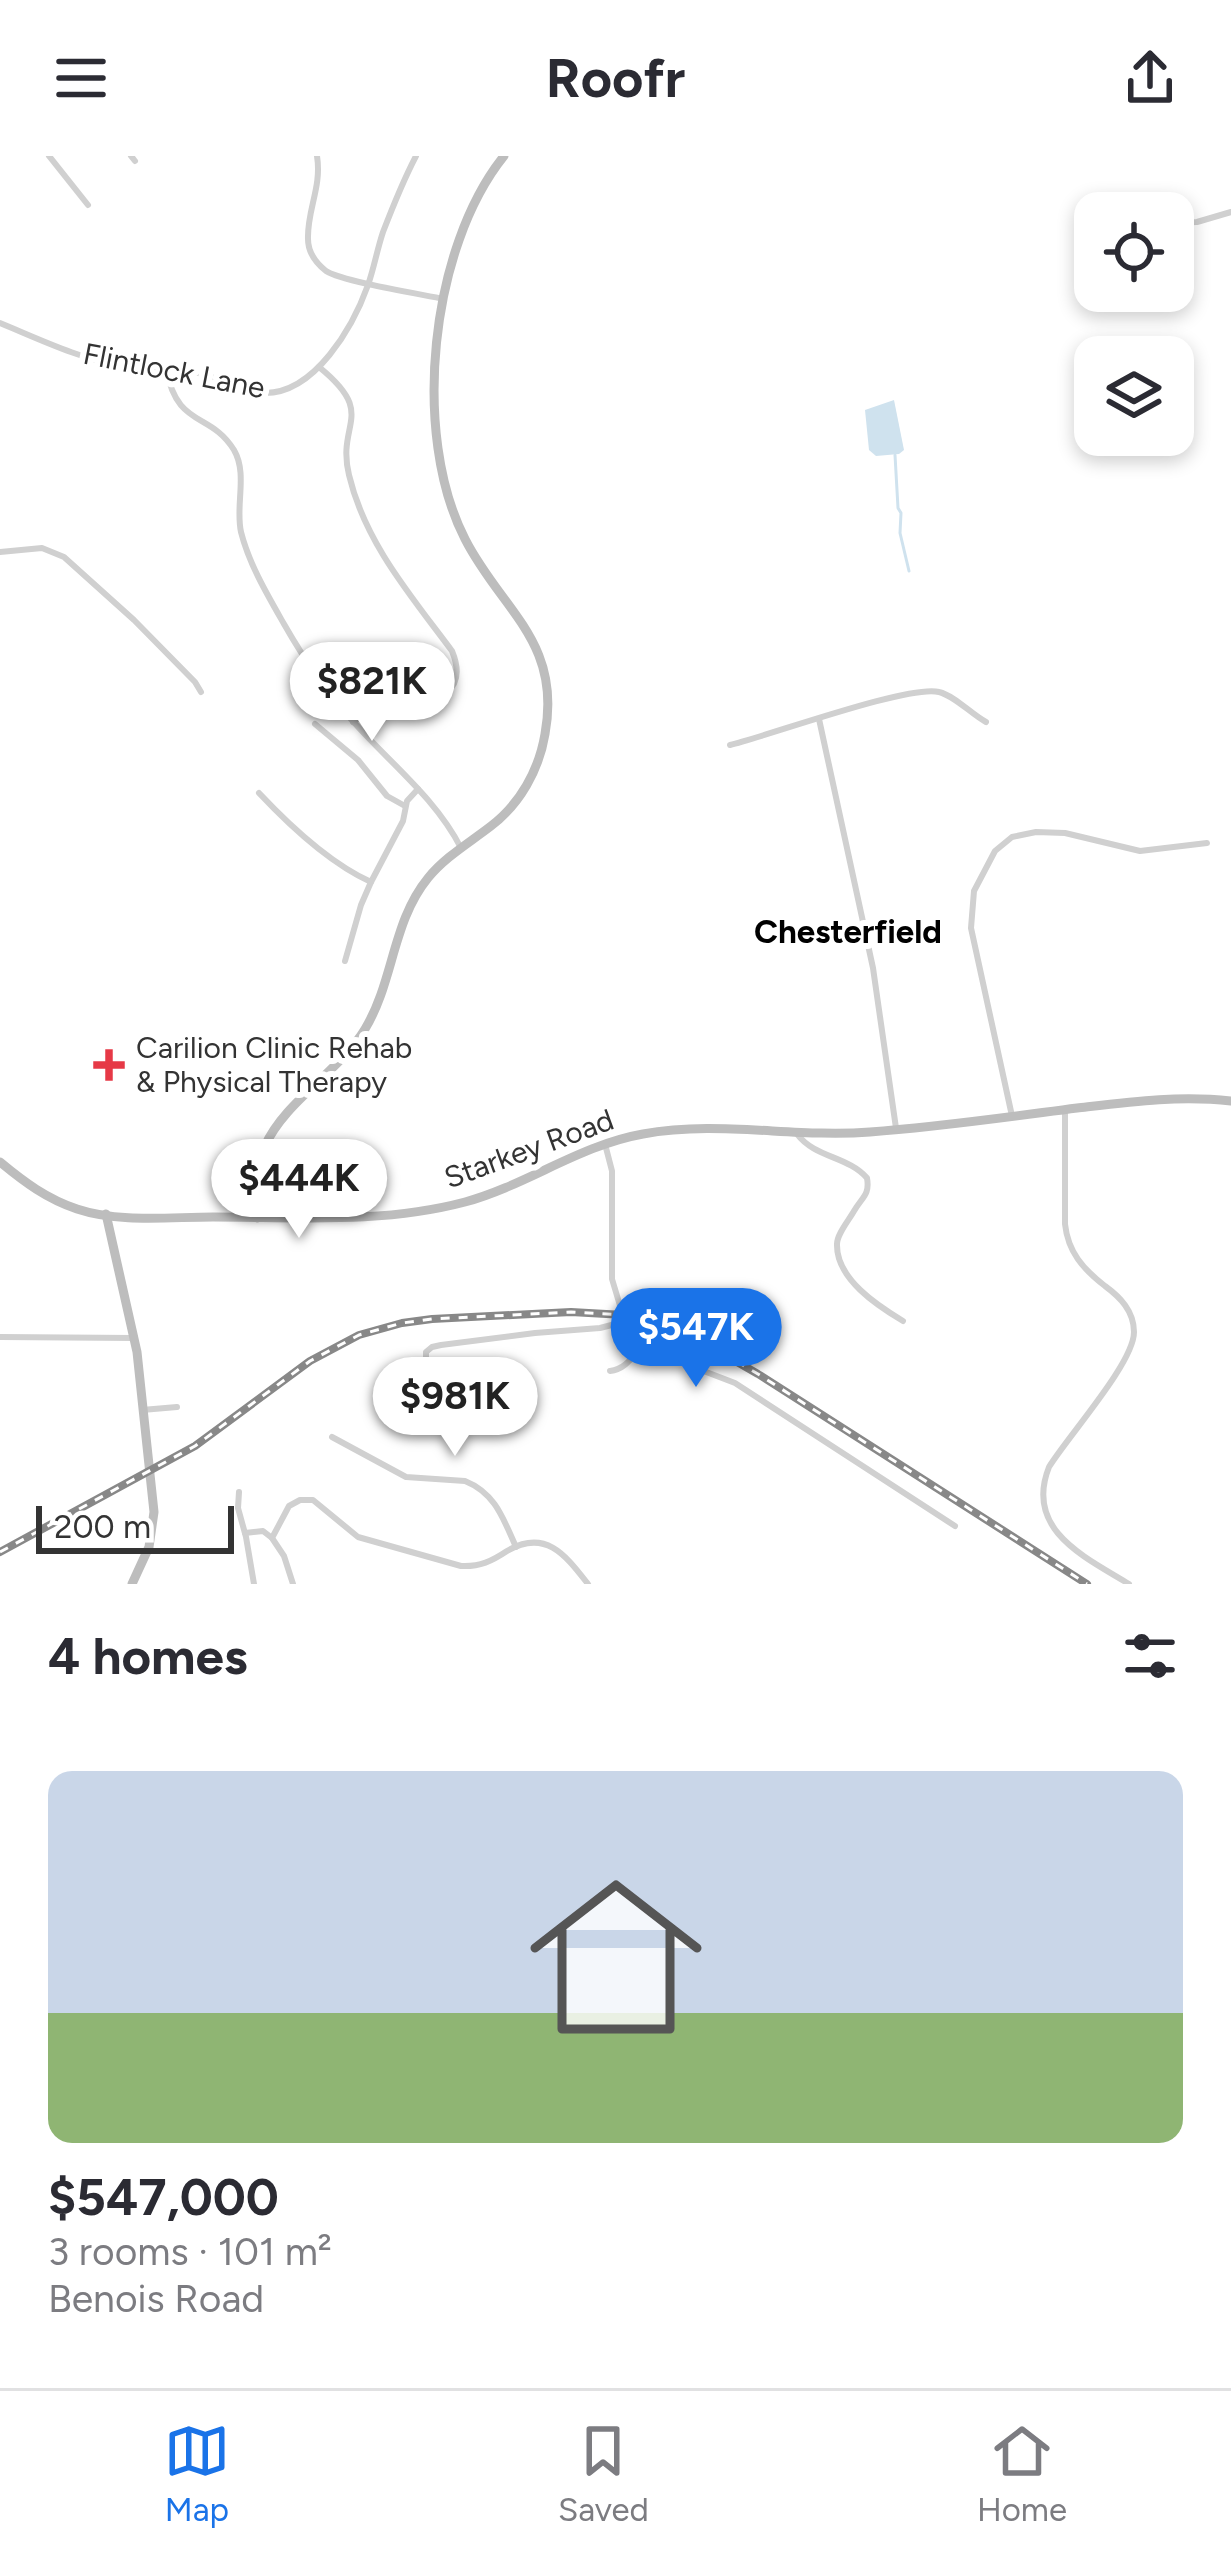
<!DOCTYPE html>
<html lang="en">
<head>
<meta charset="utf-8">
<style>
	:root { --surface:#fff; --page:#f7f7f7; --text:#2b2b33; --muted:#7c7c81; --line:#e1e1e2; --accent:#1a73e8 }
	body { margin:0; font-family:Figtree,sans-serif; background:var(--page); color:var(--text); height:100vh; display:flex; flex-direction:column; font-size:45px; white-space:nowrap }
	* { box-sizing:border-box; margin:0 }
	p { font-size:39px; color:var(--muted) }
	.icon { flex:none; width:66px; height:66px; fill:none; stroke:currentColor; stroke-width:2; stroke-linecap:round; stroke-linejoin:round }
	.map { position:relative; height:1428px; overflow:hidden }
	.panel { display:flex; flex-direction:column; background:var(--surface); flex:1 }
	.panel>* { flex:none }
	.buttons { position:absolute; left:1074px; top:36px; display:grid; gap:24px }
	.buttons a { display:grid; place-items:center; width:120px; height:120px; border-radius:24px; background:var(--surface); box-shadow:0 6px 18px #0003; font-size:60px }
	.scale { position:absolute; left:36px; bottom:30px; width:198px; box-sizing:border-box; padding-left:12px; border:6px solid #333; border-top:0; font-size:33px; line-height:42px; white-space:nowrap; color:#333; -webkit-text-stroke:9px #fff; paint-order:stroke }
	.price { position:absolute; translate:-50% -102px; padding:0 27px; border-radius:42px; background:#fff; color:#222; font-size:39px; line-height:78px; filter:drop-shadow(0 3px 6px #0008) }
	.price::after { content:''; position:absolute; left:50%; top:72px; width:36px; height:27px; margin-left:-18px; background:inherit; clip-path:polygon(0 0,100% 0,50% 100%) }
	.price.current { background:var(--accent); color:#fff }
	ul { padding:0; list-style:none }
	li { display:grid; align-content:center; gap:24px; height:636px; padding:0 48px }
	li span { display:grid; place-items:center; height:372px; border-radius:24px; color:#555 }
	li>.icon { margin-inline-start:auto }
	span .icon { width:216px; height:216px; fill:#fffc; stroke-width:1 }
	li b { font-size:51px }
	h2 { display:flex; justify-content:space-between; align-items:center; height:144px; padding:0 48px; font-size:51px }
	header { display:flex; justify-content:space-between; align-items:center; height:156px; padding:0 48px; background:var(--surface); font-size:54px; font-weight:700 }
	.tab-bar { display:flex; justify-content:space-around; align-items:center; height:168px; border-top:3px solid var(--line); background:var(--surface); font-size:33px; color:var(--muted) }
	.tab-bar a { display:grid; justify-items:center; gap:6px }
	.tab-bar .current { color:var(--accent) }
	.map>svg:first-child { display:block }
	.water { fill:#cfe2ee }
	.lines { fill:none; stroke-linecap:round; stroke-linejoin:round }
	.stream { stroke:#cfe2ee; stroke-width:3 }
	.street { stroke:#d0d0d0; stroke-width:6 }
	.secondary { stroke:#bdbdbd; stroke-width:9 }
	.rail-casing { stroke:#888; stroke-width:8 }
	.rail { stroke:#fff; stroke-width:3; stroke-dasharray:9; stroke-linecap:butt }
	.poi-dot { fill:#e63946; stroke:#fff; stroke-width:4.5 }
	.labels { text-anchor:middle; stroke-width:12; stroke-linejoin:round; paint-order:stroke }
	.street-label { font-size:30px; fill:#333; stroke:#fff }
	.poi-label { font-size:30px; fill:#333; stroke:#fff; text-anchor:start }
	.neighbourhood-label { font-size:33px; font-weight:bold; fill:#000; stroke:#fff }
</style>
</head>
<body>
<header><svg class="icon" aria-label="menu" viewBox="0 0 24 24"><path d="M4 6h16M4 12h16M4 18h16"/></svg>Roofr<svg class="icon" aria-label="share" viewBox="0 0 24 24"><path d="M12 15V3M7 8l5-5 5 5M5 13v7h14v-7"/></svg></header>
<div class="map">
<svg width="1231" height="1428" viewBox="0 0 1231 1428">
	<rect width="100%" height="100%" fill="#fff"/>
	<!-- water -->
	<polygon class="water" points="894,244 904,294 899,298 876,300 869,294 865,254"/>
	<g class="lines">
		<!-- stream -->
		<polyline class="stream" points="895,299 898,352 901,357 900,377 909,415"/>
		<!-- street -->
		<g class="street">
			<polyline points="49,0 88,49"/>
			<polyline points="131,0 135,5"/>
			<path d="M 317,0 C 322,31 307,54 308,83 C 308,96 316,107 326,115 C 343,126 420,138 444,143"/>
			<polyline points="1173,67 1197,66 1231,56"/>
			<path d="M 0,167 C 39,183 80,203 122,210 C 146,214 171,210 195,216 C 219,221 241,236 265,237 C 315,237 353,171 368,129 C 374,112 377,94 383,76 C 393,50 403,25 416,0"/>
			<path d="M 319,211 C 378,259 336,266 349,319 C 365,387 412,441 452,495 C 479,561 385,540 353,566"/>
			<path d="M 166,212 C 177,273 210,255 234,294 C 248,318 235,350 241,376 C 249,408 268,440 284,468 C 305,505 331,542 360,573 C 395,611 437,645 461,692"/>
			<polyline points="0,396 42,392 64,401 134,464 195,526 201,536"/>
			<polyline points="819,563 873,812 896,972"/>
			<polyline points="315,568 358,604 387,640 405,650"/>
			<path d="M 730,589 C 768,580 910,528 939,536 C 955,540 971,558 986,566"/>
			<path d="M 259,637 C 290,670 329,707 371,726"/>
			<polyline points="345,805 361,749 371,726 403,665 407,645 418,633"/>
			<path d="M 1065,954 L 1065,1068 C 1068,1096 1083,1113 1105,1130 C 1120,1141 1134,1155 1134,1176 C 1134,1207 1068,1280 1049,1311 C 1024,1374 1085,1401 1129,1428"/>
			<polyline points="1012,960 971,772 974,735 995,695 1012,681 1036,676 1065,677 1140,695 1207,687"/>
			<path d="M 797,978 C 815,1002 848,1000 867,1022 C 870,1039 862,1041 854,1055 C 849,1064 837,1078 837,1088 C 836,1123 878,1150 903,1165"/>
			<polyline points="605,988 612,1015 612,1123 621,1153 633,1174 667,1201 735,1227 955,1370"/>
			<polyline points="0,1181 134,1182"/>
			<polyline points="455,1213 430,1211 426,1206 426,1196 432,1191 441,1189 535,1177 600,1172 627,1165"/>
			<path d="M 610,1215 C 627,1213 634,1198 646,1186"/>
			<polyline points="142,1254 177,1251"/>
			<path d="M 332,1281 L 406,1321 L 465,1325 C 495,1337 503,1362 516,1391"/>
			<polyline points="239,1336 238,1352 246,1381 254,1428"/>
			<polyline points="245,1377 263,1375 272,1382"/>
			<path d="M 293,1428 L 284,1400 L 272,1382 L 289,1350 L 300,1344 L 313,1344 L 358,1381 L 461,1410 C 480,1411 492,1405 507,1395 C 546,1372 566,1400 588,1428"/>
		</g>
		<!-- secondary -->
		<g class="secondary">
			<path d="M 0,1006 C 24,1026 47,1043 77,1053 C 119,1067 169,1061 213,1061 C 298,1061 382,1068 465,1046 C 527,1029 580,989 643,978 C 717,964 795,982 870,976 C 939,971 1008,961 1077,952 C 1128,946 1179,939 1231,945"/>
			<polyline points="106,1058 137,1196 154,1356 149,1391 132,1428"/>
			<path d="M 257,1062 C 257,1038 255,1013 265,990 C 285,945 339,916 365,873 C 394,825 392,766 428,722 C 445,701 469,687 491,670 C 520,648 539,614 545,578 C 562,485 501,454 465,383 C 411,278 430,92 504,0"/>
		</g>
		<defs>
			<polyline id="rail" points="0,1396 195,1290 310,1205 359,1179 402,1167 432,1163 571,1156 624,1159 666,1170 699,1184 758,1218 1087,1428"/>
		</defs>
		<!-- rail casing -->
		<use href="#rail" class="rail-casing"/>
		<!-- rail -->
		<use href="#rail" class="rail"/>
	</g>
	<!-- markers -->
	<path class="poi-dot" d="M103 891h12v12h12v12h-12v12h-12v-12h-12v-12h12z"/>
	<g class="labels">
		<!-- street labels -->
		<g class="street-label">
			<text transform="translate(174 215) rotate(11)" y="10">Flintlock Lane</text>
			<text transform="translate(529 993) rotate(-20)" y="10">Starkey Road</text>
		</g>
		<!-- poi labels -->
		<g class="poi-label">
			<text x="136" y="902">Carilion Clinic Rehab<tspan x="136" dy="34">&amp; Physical Therapy</tspan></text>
		</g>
		<!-- neighbourhood labels -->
		<g class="neighbourhood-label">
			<text x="848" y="787">Chesterfield</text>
		</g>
	</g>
</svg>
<div class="buttons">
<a><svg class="icon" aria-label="locate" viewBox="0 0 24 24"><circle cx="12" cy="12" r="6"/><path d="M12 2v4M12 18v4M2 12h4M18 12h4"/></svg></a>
<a><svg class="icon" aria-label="layers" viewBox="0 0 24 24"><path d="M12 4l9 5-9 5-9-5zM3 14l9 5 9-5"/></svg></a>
</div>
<div class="scale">200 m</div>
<b class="price" style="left:372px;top:588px">$821K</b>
<b class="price" style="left:299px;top:1085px">$444K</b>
<b class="price current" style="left:696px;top:1234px">$547K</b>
<b class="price" style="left:455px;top:1303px">$981K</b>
</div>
<section class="panel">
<h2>4 homes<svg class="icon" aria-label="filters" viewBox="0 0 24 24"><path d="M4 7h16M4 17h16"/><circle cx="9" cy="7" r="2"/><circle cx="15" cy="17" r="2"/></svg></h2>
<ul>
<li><span style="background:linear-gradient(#c9d6e8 65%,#8fb573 0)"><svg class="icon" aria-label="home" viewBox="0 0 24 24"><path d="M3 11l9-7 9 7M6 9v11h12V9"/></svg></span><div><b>$547,000</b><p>3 rooms · 101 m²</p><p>Benois Road</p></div></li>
</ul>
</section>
<nav class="tab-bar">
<a class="current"><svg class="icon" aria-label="map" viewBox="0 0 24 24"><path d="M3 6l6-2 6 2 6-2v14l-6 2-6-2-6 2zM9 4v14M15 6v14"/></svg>Map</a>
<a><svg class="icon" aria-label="saved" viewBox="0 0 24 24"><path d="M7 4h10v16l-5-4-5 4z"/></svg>Saved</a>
<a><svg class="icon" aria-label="home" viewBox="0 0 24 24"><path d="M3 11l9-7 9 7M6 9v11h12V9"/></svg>Home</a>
</nav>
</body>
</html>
